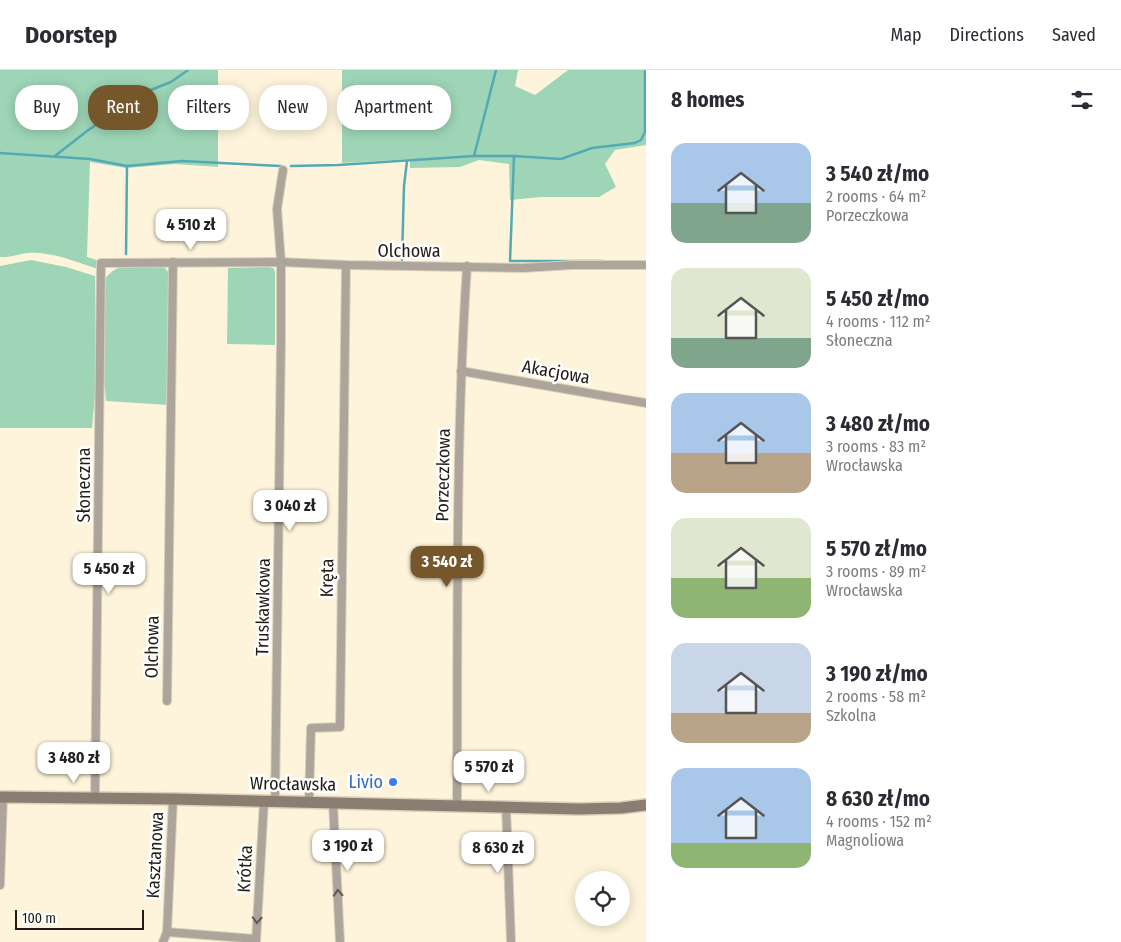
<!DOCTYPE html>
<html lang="en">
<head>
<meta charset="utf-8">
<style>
	:root { --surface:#fff; --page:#f7f7f7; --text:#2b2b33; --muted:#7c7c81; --line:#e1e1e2; --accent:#76572c }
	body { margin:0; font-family:"Fira Sans Condensed",sans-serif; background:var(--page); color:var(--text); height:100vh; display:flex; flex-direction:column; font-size:19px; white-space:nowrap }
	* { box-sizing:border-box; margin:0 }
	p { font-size:16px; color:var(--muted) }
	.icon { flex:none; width:28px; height:28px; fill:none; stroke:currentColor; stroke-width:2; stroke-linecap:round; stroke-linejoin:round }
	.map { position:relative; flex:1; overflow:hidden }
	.details { display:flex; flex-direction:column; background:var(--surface); width:475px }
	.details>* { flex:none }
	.hud { position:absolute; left:15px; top:15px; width:475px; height:45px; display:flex; gap:10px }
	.controls { position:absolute; left:575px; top:801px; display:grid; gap:10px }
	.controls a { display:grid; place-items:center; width:55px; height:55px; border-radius:50%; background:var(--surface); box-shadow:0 2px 12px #0003; font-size:25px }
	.scale { position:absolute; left:15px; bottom:12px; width:129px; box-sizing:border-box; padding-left:5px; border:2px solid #201c13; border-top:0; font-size:14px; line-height:18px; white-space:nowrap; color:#201c13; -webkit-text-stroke:4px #fff; paint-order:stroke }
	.price { position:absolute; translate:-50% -42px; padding:0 11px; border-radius:10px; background:#fff; color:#222; font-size:16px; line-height:32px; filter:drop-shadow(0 1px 2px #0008) }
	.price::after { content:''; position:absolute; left:50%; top:30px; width:15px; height:11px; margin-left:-8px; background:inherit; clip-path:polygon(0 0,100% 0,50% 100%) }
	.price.on { background:var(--accent); color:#fff }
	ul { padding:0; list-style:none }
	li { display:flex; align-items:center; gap:15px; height:125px; padding:0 25px }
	li span { display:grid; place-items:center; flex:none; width:140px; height:100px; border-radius:15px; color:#555 }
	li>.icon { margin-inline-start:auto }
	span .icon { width:60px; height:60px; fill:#fffc; stroke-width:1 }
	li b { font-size:21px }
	h2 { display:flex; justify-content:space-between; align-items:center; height:60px; padding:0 25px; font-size:21px }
	.pill { padding:0 18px; border-radius:20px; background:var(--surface); box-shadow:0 2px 12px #0003; font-size:18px; line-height:45px }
	.pill.on { background:var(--accent); color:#fff }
	header { display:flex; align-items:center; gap:30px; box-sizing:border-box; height:70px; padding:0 25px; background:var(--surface); border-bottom:1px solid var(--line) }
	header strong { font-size:24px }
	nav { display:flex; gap:28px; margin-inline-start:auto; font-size:18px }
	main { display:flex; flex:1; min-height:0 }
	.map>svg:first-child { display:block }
	.green { fill:#9dd5b6 }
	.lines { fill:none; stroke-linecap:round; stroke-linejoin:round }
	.stream { stroke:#54aab4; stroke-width:2.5 }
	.street-casing { stroke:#dad1bb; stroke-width:10 }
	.secondary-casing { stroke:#dad1bb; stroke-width:14 }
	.street { stroke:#ada49c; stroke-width:8 }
	.secondary { stroke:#8b7d72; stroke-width:11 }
	.oneway { stroke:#5f5951 }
	.shop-dot { fill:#3f7fe0; stroke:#fff; stroke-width:2 }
	.labels { text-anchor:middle; stroke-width:5; stroke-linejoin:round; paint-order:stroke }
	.street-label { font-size:18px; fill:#201c13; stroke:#fff }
	.shop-label { font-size:18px; fill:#366cbe; stroke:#fff; text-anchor:end }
</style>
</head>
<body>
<header>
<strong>Doorstep</strong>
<nav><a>Map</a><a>Directions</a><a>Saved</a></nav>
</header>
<main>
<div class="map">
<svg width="646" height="872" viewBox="0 0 646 872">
	<rect width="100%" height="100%" fill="#fef4db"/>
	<!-- green -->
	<g class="green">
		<path d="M 0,0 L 218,0 L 218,97 L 175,94 L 126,98 L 90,92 L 87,187 L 97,190 L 98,199 C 76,192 51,181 28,183 C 18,184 10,188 0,187 Z"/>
		<polygon points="342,0 518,0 515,16 535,25 568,0 646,0 646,75 615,80 605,94 616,117 599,127 541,127 510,130 509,94 479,90 460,97 410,98 410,89 342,93"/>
		<polygon points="31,190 66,197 95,206 96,315 92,358 0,358 0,196"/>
		<path d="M 155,195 L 165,198 L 169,203 L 168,335 L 106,331 L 104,309 L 105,209 C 118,191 135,196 155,195 Z"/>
		<polygon points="228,198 268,197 273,198 275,201 275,275 227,274"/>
	</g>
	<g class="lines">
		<!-- stream -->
		<g class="stream">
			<polyline points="0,83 90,89 127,96 182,91 281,96"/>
			<polyline points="55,86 87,61 143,23 171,12 188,0"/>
			<polyline points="474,86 496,0"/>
			<polyline points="514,86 510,191 604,191"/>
			<polyline points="291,96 338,95 474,86 514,86 561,89 592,78 635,73 641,70 645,62 645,0"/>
			<polyline points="126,184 127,96"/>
			<polyline points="402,190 404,116 407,91"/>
		</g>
		<defs>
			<g id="street">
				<polyline points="461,301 646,333"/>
				<polyline points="167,631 173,192"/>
				<polyline points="95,728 101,193 281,192 346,195 523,198 572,195 646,195"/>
				<polyline points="275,732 281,270 281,192 277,139 283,100"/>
				<polyline points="309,732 311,658 340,657 346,195"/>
				<polyline points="333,733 340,872"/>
				<path d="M 457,735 C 458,555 455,376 467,196"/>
				<polyline points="506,736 511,872"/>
				<polyline points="0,815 3,727"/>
				<polyline points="167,862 256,869"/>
				<polyline points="163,872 167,862 173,729"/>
				<polyline points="256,872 264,731"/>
			</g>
			<polyline id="secondary" points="0,727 173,729 579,739 621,738 646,735"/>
		</defs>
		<!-- street casing -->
		<use href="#street" class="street-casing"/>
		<!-- secondary casing -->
		<use href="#secondary" class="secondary-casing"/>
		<!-- street -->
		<use href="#street" class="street"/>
		<!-- secondary -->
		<use href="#secondary" class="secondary"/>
	</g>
	<!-- one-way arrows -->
	<defs><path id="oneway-chevron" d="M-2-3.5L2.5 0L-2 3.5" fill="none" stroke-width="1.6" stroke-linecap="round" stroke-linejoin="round" transform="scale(1.25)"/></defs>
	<g class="oneway">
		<use href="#oneway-chevron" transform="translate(338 823) rotate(-93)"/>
		<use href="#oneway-chevron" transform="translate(257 850) rotate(93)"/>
	</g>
	<!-- markers -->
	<circle class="shop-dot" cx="393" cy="712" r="5"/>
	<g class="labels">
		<!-- street labels -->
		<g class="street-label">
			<text x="409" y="187">Olchowa</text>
			<text transform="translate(556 302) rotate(10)" y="6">Akacjowa</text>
			<text transform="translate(443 405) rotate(-89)" y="6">Porzeczkowa</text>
			<text transform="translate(84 415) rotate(-90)" y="6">Słoneczna</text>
			<text transform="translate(327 508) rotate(-89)" y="6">Kręta</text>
			<text transform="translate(263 537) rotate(-89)" y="6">Truskawkowa</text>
			<text transform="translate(152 577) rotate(-89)" y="6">Olchowa</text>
			<text transform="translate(293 714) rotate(1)" y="6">Wrocławska</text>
			<text transform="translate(155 785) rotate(-87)" y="6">Kasztanowa</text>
			<text transform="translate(245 799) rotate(-87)" y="6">Krótka</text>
		</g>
		<!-- shop labels -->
		<g class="shop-label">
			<text x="383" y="718">Livio</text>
		</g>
	</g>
</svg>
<div class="controls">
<a><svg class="icon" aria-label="locate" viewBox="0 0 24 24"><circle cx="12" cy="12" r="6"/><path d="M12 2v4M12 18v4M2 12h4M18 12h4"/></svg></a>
</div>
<div class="scale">100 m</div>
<b class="price" style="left:191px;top:181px">4 510 zł</b>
<b class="price" style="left:290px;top:462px">3 040 zł</b>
<b class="price on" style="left:447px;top:518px">3 540 zł</b>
<b class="price" style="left:109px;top:525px">5 450 zł</b>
<b class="price" style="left:74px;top:714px">3 480 zł</b>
<b class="price" style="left:489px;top:723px">5 570 zł</b>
<b class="price" style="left:348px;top:802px">3 190 zł</b>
<b class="price" style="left:498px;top:804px">8 630 zł</b>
<div class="hud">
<a class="pill">Buy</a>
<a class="pill on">Rent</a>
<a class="pill">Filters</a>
<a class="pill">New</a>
<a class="pill">Apartment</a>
</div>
</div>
<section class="details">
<h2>8 homes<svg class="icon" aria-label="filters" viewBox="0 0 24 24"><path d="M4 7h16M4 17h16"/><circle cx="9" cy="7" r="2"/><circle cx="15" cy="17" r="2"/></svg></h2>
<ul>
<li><span style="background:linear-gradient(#a9c7e8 60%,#7fa58c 0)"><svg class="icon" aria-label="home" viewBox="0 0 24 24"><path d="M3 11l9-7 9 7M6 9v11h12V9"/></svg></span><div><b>3 540 zł/mo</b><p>2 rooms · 64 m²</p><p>Porzeczkowa</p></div></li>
<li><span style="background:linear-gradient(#dfe7d0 70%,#7fa58c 0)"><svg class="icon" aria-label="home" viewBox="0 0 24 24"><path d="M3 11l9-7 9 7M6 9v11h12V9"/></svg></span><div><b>5 450 zł/mo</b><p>4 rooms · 112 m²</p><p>Słoneczna</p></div></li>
<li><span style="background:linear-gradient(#a9c7e8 60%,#b9a48a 0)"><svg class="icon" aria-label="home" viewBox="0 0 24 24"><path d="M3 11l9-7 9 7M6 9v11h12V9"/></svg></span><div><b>3 480 zł/mo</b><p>3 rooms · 83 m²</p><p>Wrocławska</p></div></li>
<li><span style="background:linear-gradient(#dfe7d0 60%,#8fb573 0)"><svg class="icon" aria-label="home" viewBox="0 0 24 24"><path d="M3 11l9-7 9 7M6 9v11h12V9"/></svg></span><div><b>5 570 zł/mo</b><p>3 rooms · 89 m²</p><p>Wrocławska</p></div></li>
<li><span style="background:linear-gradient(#c9d6e8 70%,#b9a48a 0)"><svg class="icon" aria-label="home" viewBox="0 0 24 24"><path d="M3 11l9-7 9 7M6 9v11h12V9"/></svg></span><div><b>3 190 zł/mo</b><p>2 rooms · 58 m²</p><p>Szkolna</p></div></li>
<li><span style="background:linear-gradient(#a9c7e8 75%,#8fb573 0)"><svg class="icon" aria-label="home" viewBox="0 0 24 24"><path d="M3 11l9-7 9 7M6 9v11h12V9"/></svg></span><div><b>8 630 zł/mo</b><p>4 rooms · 152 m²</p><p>Magnoliowa</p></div></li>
</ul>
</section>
</main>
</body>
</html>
